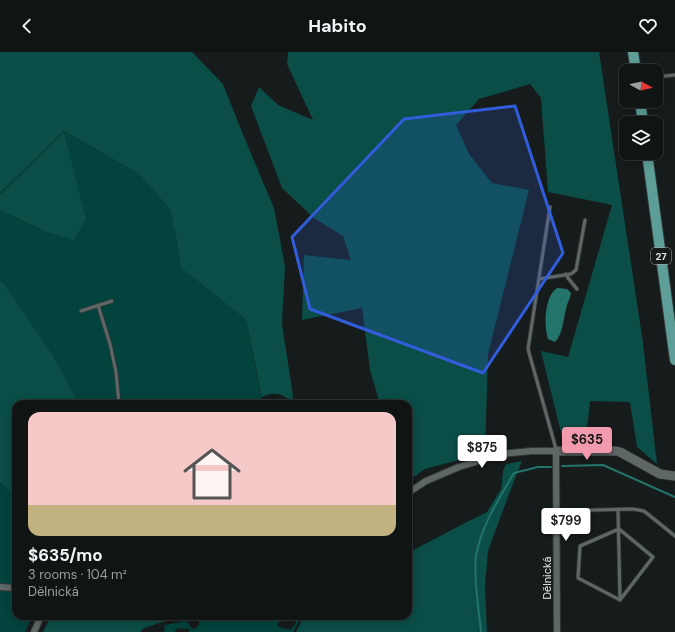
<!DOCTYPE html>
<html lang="en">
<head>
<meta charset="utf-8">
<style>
	:root { --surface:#101514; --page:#191e1d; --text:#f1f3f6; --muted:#9c9fa0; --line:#303434; --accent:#f29aae }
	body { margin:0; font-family:"DM Sans",sans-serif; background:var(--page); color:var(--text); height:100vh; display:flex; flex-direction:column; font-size:15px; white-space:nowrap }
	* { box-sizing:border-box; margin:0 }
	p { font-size:13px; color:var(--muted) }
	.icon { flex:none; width:22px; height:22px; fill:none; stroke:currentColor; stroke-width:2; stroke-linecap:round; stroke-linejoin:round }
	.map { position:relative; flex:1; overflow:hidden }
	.panel { position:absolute; left:12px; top:348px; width:400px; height:220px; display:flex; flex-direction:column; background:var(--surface); border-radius:12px; box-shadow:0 2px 10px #0003,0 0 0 1px var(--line) }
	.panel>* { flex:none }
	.needle { width:26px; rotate:98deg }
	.buttons { position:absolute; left:619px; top:12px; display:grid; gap:8px }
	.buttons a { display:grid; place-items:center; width:44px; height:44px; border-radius:8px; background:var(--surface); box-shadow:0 2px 10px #0003,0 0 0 1px var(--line); font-size:20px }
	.price { position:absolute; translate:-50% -34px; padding:0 9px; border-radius:4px; background:#fff; color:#222; font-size:13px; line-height:26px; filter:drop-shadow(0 1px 2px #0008) }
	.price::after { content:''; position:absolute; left:50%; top:24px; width:12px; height:9px; margin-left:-6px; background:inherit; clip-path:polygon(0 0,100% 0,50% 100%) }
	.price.on { background:var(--accent); color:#111 }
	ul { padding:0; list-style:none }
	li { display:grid; align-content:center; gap:8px; height:212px; padding:0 16px }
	li span { display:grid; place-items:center; height:124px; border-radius:12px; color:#555 }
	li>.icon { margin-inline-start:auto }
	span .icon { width:72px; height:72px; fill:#fffc; stroke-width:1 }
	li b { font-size:17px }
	header { display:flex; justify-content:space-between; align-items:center; height:52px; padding:0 16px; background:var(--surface); font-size:18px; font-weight:700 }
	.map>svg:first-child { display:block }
	.green { fill:#02433d }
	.forest { fill:#0b4d47 }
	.water { fill:#23756c }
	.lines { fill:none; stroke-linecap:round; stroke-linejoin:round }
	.stream { stroke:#23756c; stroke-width:2 }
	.lane-casing { stroke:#343838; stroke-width:4.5 }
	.street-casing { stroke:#343838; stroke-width:8 }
	.secondary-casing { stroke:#343838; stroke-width:10 }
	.primary-casing { stroke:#343838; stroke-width:12 }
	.lane { stroke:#5f6766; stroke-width:3 }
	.street { stroke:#5f6766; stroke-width:6 }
	.secondary { stroke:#5f6766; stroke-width:9 }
	.primary { stroke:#5d9f98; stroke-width:10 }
	.marked { fill:#315dda; fill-opacity:0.2; stroke:#315dda; stroke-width:3; stroke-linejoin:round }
	.labels { text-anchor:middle; stroke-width:3; stroke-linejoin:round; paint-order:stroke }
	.shield { fill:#161c1b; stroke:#a6abaa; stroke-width:1 }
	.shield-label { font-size:10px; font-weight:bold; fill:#e3e8e7 }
	.street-label { font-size:11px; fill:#e3e8e7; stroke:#161c1b }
</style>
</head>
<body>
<header><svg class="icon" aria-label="back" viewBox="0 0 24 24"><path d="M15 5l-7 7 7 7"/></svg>Habito<svg class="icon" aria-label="heart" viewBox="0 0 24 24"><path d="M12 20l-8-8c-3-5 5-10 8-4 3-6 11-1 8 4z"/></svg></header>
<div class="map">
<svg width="675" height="580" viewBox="0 0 675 580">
	<rect width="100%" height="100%" fill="#161c1b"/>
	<!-- green -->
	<g class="green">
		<polygon points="64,79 139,122 168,155 174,169 171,170 175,178 181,216 246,268 263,352 79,352 53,303 5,234 0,231 0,158 44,179 85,166 64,80 0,143 0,141"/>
		<polygon points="0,430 16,445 16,564 32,564 25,580 0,580"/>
		<polygon points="196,564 285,564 277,572 279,575 290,578 293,575 299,564 302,564 293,580 189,580 189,577 178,576 174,580 164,580 165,573 185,569 188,571 192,577 196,576 199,573 199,569 195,566"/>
	</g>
	<!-- forest -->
	<g class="forest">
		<path d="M 0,0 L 192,0 L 223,32 L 242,80 L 274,156 L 285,214 L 282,272 L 293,344 L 292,349 C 281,342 275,339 262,345 L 246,268 L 181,216 L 175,178 L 172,173 L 172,169 L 174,169 L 168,155 L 139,122 L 64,79 L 0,141 Z"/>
		<polygon points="288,0 599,0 643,291 657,412 637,395 630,350 590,349 587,378 562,385 541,299 568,305 612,153 548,140 541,46 530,32 479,47 456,73 469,102 492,131 529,138 488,302 485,401 425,417 408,429 408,352 380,352 370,318 362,256 302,268 304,203 351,208 343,184 314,166 282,136 251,54 259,35 278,53 313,68 287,12"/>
		<polygon points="64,80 86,166 74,188 44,179 0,158 0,143"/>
		<polygon points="0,230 4,232 53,303 79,352 16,352 16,445 0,430"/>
		<polygon points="522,409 509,442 488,499 485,534 487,580 296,580 304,564 408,564 408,501 459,474 487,460 501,437 503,419 506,412"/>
		<polygon points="51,564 169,564 168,568 144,576 140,580 43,580"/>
	</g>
	<!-- water -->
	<path class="water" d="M 557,236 L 567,237 L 571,241 C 570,247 567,251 566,257 C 563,268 563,282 555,290 L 548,287 C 544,273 544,245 557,236 Z"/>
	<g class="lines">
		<!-- stream -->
		<g class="stream">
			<polyline points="562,414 603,413 675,445"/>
			<path d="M 481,580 C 479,557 473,526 476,504 C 481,474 499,447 514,421 L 538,415 L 551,415"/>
		</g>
		<defs>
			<g id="lane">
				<polyline points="656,25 675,23"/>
				<polyline points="550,155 528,297 556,397"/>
				<polyline points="566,222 568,226 577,237"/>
				<polyline points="539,227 571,222 576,218 585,168"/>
				<polyline points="98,253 110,292 116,320 119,352"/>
				<polyline points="81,259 112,249"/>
				<polyline points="618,457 620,548 653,505 619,477 580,494 578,526 620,548"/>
				<polyline points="557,459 633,457 644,459 675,484"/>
			</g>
			<g id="street">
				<polyline points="408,441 426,429 459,415 501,402 532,399 556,399 557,580"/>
				<polyline points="0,535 16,536"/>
				<polyline points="34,580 41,564"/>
			</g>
			<polyline id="secondary" points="556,399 616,399 620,400 660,422 675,424"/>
			<g id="primary">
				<polyline points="633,0 636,19"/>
				<polyline points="640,49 643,71"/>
				<polyline points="647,101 675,308"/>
			</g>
		</defs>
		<!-- lane casing -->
		<use href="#lane" class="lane-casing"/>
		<!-- street casing -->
		<use href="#street" class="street-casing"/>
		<!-- secondary casing -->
		<use href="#secondary" class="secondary-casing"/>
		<!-- primary casing -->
		<use href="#primary" class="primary-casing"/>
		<!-- lane -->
		<use href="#lane" class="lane"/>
		<!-- street -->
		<use href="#street" class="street"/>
		<!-- secondary -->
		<use href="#secondary" class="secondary"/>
		<!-- primary -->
		<use href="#primary" class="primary"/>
	</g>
	<!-- marked area -->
	<path class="marked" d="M 515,54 L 563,201 L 483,321 L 310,257 L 292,185 L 404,67 Z"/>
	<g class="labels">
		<!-- shield labels -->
		<rect class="shield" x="651" y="196" width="20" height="16" rx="3"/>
		<g class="shield-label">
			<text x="661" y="208">27</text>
		</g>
		<!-- street labels -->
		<g class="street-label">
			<text transform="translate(547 526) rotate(-90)" y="4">Dělnická</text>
		</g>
	</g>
</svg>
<div class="buttons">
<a><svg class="needle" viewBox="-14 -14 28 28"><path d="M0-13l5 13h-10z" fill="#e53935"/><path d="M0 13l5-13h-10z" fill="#9c9fa0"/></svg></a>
<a><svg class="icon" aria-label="layers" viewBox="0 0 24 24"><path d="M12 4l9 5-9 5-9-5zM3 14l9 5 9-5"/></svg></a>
</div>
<b class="price on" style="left:587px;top:409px">$635</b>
<b class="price" style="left:482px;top:417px">$875</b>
<b class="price" style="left:566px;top:490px">$799</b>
<section class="panel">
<ul>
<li><span style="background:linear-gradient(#f6c9c9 75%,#c2b280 0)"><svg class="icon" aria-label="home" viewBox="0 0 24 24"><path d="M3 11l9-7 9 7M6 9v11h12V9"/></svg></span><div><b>$635/mo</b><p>3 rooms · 104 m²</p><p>Dělnická</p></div></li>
</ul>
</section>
</div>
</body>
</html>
